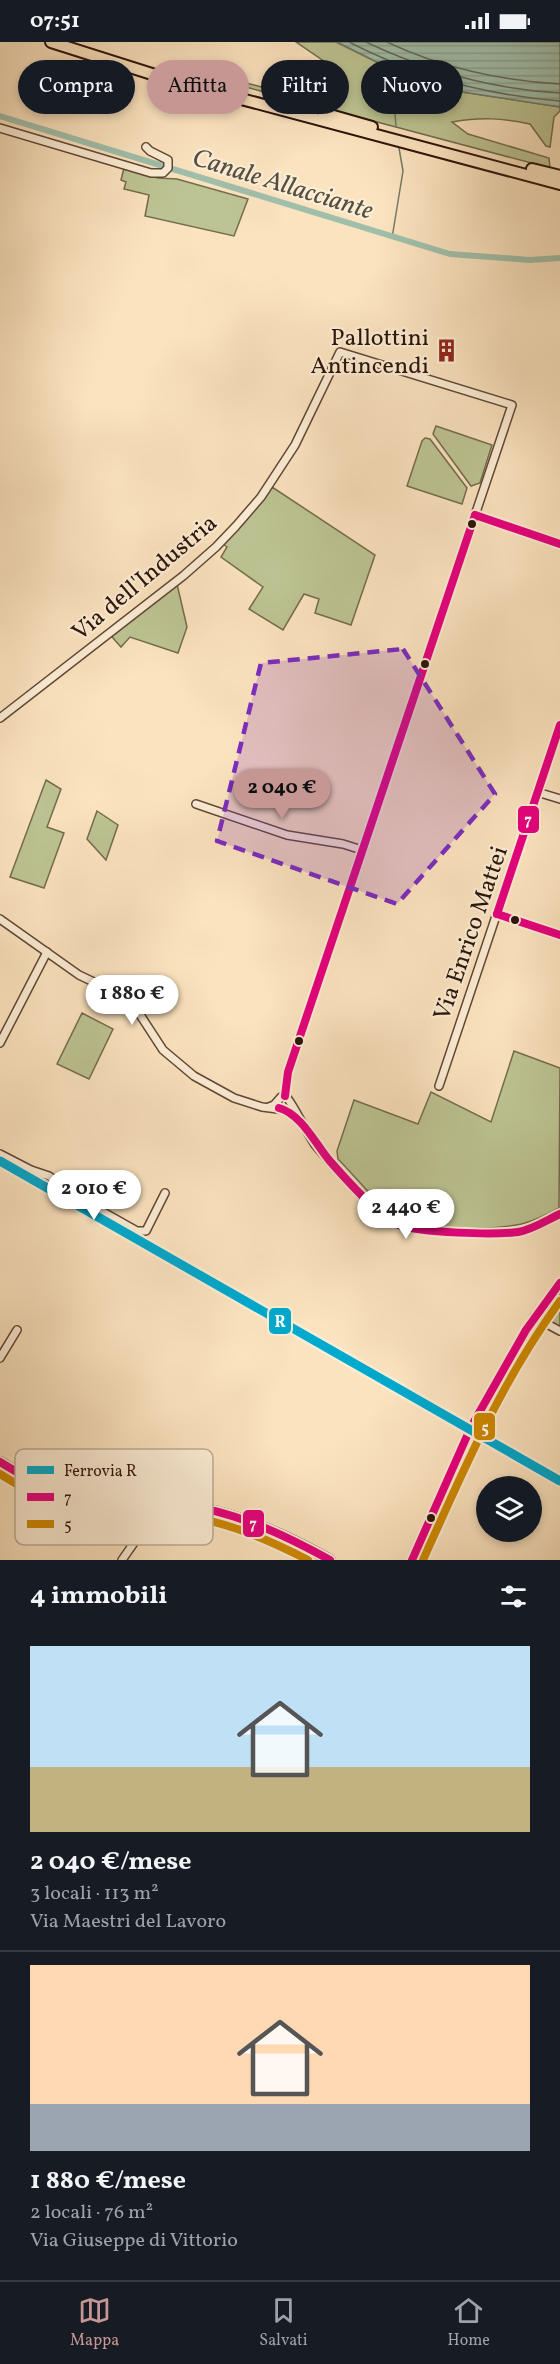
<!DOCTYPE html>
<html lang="it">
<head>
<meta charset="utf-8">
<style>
	:root { --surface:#171b24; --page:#242831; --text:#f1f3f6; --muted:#9ea1a6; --line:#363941; --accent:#c59692 }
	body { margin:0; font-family:Vollkorn,serif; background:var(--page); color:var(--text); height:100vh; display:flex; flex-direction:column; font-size:22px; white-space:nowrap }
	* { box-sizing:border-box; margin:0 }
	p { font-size:20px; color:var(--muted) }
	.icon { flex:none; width:33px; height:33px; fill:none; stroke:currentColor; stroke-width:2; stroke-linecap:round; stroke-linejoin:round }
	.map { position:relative; height:1518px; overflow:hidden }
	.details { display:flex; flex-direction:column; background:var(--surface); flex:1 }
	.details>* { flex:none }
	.hud { position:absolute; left:18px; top:18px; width:525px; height:54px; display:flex; gap:12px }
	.tools { position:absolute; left:476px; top:1434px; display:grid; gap:12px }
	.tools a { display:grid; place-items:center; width:66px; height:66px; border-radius:50%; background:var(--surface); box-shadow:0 3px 9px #0003; font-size:30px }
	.price { position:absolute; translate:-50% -51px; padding:0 14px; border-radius:21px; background:#fff; color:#222; font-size:20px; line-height:39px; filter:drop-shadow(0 2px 3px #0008) }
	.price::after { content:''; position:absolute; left:50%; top:36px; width:18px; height:14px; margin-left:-9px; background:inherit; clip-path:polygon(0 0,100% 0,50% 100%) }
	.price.on { background:var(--accent); color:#111 }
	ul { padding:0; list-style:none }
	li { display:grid; align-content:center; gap:12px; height:318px; padding:0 30px }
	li+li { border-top:2px solid var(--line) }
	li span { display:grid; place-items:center; height:186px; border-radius:0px; color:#555 }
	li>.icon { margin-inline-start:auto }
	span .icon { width:108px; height:108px; fill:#fffc; stroke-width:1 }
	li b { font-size:26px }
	h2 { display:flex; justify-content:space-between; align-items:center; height:72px; padding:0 30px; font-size:26px }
	.tag { padding:0 21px; border-radius:27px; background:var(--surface); box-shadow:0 3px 9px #0003; font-size:21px; line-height:54px }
	.tag.on { background:var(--accent); color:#111 }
	.status { display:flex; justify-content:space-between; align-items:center; height:42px; padding:0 30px; background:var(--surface); direction:ltr }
	.status svg { height:16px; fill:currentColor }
	.tabs { display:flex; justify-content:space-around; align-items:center; height:84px; border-top:2px solid var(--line); background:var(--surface); font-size:16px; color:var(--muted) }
	.tabs a { display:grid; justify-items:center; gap:3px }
	.tabs .on { color:var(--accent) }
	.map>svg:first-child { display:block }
	.green { fill:#bdc493; stroke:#746c4e; stroke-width:1.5 }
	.water { fill:url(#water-rules); stroke:#727a6a; stroke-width:1.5 }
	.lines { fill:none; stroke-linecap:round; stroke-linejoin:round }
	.shore { stroke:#66695a; stroke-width:1.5 }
	.stream { stroke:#727a6a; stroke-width:1.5 }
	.canal { stroke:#a0bfab; stroke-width:6 }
	.minor-casing { stroke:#604736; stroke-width:10 }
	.major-casing { stroke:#2c1309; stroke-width:12 }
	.highway-casing { stroke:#2c1309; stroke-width:14 }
	.minor { stroke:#fcedd5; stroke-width:7 }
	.major { stroke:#fbe3bf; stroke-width:9 }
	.highway { stroke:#fbe3bf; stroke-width:10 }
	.bus-1-casing { stroke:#fcedd5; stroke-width:12 }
	.bus-2-casing { stroke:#fcedd5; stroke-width:12 }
	.bus-1 { stroke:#e5007d; stroke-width:8 }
	.bus-2 { stroke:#ce8902; stroke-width:8 }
	.rail-1-casing { stroke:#fcedd5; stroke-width:14 }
	.rail-1 { stroke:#00a9ce; stroke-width:9 }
	.marked { fill:#7b2cbf; fill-opacity:0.2; stroke:#7b2cbf; stroke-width:4.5; stroke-dasharray:12 8; stroke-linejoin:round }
	.bus-dot { fill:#2c1309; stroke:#fcedd5; stroke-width:2 }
	.labels { text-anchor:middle; stroke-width:4.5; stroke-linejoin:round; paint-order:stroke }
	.poi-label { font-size:24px; fill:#2c1309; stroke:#fcedd5; text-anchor:end }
	.street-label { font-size:24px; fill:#2c1309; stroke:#fcedd5 }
	.water-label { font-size:26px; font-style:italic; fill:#554f42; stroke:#fcedd5 }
	.key { fill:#fcedd5; stroke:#beac98; stroke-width:1.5 }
	.key-label { font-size:16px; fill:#2c1309 }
	.line-badge { stroke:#fcedd5; stroke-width:2 }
	.badge-label { font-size:16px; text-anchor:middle; font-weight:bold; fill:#fff }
</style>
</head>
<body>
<div class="status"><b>07:51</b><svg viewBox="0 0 49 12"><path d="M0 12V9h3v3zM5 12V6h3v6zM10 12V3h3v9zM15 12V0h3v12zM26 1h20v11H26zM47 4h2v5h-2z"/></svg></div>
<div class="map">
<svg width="560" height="1518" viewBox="0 0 560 1518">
	<defs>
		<pattern id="water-rules" width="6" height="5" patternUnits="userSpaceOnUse" patternTransform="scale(1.5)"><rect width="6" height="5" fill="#a0bfab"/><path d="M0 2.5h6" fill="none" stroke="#8aa392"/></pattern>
	</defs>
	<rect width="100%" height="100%" fill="#fbe3bf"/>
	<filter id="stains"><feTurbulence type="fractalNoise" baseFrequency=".00333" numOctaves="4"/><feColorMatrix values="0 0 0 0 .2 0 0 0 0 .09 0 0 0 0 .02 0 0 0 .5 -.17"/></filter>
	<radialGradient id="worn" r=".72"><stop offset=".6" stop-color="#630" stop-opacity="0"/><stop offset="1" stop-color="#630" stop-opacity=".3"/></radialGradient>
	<!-- green -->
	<g class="green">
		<path d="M 296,0 L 336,0 L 401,32 L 462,50 L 560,65 L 560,69 L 554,75 L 550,105 L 546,104 L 530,82 C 502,76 481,75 452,80 L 468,92 L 549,116 L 550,126 L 189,30 L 200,29 L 316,59 C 334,59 335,57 341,41 L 331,24 Z"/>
		<polygon points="124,126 158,136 177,137 248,157 234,194 145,174 149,153 124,147 126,140 121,138"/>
		<polygon points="436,384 492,403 480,441 471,444 433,392"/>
		<polygon points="425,396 430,397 467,446 462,462 407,444 422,399"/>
		<polygon points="272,445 375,513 351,583 315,571 319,557 304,552 283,588 249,567 263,545 221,515 227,505 223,502"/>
		<polygon points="177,542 187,585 178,611 130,595 121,605 113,596 112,594"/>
		<polygon points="46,738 61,747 47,785 64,791 44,846 10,835"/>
		<polygon points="97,769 118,783 106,818 87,797"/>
		<polygon points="82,971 113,987 89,1037 57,1022"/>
		<path d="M 514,1009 L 560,1026 L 559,1166 C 548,1172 537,1178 525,1181 C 498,1189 416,1189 393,1173 C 377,1162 353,1132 338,1117 L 337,1109 L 354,1058 L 418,1082 L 431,1050 L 491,1080 Z"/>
		<path d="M 560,1246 L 560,1287 L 543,1277 C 542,1266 553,1255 560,1246 Z"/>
	</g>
	<!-- water -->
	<polygon class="water" points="337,0 560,0 560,65 462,50 401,32"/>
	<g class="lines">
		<!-- shore -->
		<g class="shore">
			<path d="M 349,0 C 415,34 486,53 560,59"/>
			<path d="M 366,0 C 427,29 493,47 560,51"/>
			<path d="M 387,0 C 439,25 502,39 560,42"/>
		</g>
		<!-- stream -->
		<g class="stream">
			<polyline points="396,84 393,48 401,30"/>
			<polyline points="392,196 403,129 399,106"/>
		</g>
		<!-- canal -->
		<polyline class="canal" points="0,74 450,212 530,218 560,216"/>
		<defs>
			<g id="minor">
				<polyline points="0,86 151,131 163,131 168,126 168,118 150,109 146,105"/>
				<polyline points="475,473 560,502"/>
				<polyline points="0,676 183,534 216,505 236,484 261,455 295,403 340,310 512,363 288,1030 285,1054"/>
				<polyline points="537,750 560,757"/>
				<polyline points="196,762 287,793 343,802 362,808"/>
				<polyline points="497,872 560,893"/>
				<polyline points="0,877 79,933 125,955 135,965 163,1008 194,1034 234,1056 262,1065 286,1068 301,1081"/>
				<polyline points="0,1001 47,910"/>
				<polyline points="439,1044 560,683"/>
				<path d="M 285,1054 C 290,1056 309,1095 316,1104 C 328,1119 384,1177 399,1183 C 419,1191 500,1194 522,1189 C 535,1187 549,1178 560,1172"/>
				<polyline points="269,1065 274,1063 281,1055 285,1054"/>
				<polyline points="0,1112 31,1128 49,1134 82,1158 137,1189 146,1189 165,1151"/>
				<polyline points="534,1275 560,1289"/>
				<polyline points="0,1316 17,1288"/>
				<polyline points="139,1460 165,1418"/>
				<polyline points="122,1518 145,1485 155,1461"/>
				<polyline points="412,1518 471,1385 526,1288 560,1241"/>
			</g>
			<path id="major" d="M 0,1420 C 27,1436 55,1455 87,1459 C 119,1463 152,1459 184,1463 C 234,1470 286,1493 330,1518"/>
			<g id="highway">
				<polyline points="51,0 174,39 560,142"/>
				<polyline points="323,71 372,85"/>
				<polyline points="532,127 560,134"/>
			</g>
		</defs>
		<!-- minor casing -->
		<use href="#minor" class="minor-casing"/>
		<!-- major casing -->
		<use href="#major" class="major-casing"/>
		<!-- highway casing -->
		<use href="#highway" class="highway-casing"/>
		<!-- minor -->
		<use href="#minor" class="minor"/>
		<!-- major -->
		<use href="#major" class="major"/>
		<!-- highway -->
		<use href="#highway" class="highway"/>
		<defs>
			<g id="bus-1">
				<polyline points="475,473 560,502"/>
				<polyline points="497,872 560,683"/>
				<polyline points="497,872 560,893"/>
				<polyline points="285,1054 288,1030 475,473"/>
				<path d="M 279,1066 C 301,1072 315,1101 329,1118 C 343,1134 380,1176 399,1183 C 421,1191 494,1193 518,1190 C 532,1188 547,1178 560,1172"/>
				<path d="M 0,1420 C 27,1436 55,1455 88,1459 C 120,1463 152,1459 184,1463 C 236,1470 285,1493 330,1518"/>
				<polyline points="412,1518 471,1385 526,1288 560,1241"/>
			</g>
			<g id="bus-2">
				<path d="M 0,1432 C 27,1449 55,1466 88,1470 C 120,1473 152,1469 184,1474 C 228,1480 269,1498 308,1518"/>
				<path d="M 423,1518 C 464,1427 501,1340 560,1259"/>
			</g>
		</defs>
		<!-- bus-1 casing -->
		<use href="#bus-1" class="bus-1-casing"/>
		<!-- bus-2 casing -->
		<use href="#bus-2" class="bus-2-casing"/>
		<!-- bus-1 -->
		<use href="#bus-1" class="bus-1"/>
		<!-- bus-2 -->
		<use href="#bus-2" class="bus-2"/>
		<defs>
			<polyline id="rail-1" points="0,1119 560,1439"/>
		</defs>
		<!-- rail-1 casing -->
		<use href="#rail-1" class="rail-1-casing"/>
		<!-- rail-1 -->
		<use href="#rail-1" class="rail-1"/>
	</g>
	<!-- marked area -->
	<path class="marked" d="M 403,607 L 495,752 L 397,862 L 217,799 L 261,621 Z"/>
	<!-- icons -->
	<defs>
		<symbol id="building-bare" viewBox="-9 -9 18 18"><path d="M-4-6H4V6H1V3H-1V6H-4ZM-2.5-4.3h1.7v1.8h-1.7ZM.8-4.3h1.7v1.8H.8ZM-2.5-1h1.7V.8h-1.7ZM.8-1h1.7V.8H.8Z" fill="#8f2418" stroke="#fcedd5" stroke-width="2.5" paint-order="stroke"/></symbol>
	</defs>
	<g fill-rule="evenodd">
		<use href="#building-bare" x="430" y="292" width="33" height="33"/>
	</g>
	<!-- markers -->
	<g class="bus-dot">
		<circle cx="472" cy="482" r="5"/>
		<circle cx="425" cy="622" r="5"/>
		<circle cx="515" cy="878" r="5"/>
		<circle cx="299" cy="999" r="5"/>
		<circle cx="431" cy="1476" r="5"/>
	</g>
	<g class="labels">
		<!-- poi labels -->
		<g class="poi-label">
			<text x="429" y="303">Pallottini<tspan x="429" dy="28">Antincendi</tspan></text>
		</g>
		<!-- street labels -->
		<g class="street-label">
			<text transform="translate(144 535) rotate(-40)" y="8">Via dell'Industria</text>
			<text transform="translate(470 891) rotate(-71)" y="8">Via Enrico Mattei</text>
		</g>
		<!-- water labels -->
		<g class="water-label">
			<text transform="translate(283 141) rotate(17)" y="9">Canale Allacciante</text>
		</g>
	</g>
	<!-- legend -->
	<rect x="15" y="1407" width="198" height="96" rx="9" class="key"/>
	<rect x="27" y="1424" width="27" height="8" fill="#00a9ce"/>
	<rect x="27" y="1451" width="27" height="8" fill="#e5007d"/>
	<rect x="27" y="1478" width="27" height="8" fill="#ce8902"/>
	<g class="key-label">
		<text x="64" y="1434">Ferrovia R</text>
		<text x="64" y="1461">7</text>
		<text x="64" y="1488">5</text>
	</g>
	<g class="line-badge">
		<rect x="517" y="763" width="23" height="29" rx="6" fill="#e5007d"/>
		<rect x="268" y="1265" width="24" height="28" rx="6" fill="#00a9ce"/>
		<rect x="473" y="1370" width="23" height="29" rx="6" fill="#ce8902"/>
		<rect x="242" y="1467" width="23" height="29" rx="6" fill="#e5007d"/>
	</g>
	<g class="badge-label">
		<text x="528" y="783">7</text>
		<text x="280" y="1285">R</text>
		<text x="485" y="1391">5</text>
		<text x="253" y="1487">7</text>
	</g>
	<rect width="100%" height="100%" filter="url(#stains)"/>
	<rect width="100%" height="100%" fill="url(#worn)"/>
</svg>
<div class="tools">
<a><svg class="icon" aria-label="layers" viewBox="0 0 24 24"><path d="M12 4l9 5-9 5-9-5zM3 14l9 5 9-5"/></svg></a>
</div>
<b class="price on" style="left:282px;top:778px">2 040 €</b>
<b class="price" style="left:132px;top:984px">1 880 €</b>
<b class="price" style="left:94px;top:1179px">2 010 €</b>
<b class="price" style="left:406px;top:1198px">2 440 €</b>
<div class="hud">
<a class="tag">Compra</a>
<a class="tag on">Affitta</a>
<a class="tag">Filtri</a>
<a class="tag">Nuovo</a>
</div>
</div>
<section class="details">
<h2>4 immobili<svg class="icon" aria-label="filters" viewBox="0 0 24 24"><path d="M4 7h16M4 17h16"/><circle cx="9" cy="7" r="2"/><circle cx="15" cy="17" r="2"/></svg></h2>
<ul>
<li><span style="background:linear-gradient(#bfe0f5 65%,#c2b280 0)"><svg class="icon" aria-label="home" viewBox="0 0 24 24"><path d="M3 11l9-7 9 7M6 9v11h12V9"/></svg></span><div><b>2 040 €/mese</b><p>3 locali · 113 m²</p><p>Via Maestri del Lavoro</p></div></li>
<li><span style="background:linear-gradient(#ffd9b3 75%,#9aa5b1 0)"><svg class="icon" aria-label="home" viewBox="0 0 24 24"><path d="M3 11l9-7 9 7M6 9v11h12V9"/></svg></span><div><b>1 880 €/mese</b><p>2 locali · 76 m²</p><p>Via Giuseppe di Vittorio</p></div></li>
</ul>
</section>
<nav class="tabs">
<a class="on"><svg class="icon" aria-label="map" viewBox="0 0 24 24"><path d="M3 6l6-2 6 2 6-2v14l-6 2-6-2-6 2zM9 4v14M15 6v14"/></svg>Mappa</a>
<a><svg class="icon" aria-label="saved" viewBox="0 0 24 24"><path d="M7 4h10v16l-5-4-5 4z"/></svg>Salvati</a>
<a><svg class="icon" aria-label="home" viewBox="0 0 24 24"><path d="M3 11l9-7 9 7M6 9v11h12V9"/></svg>Home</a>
</nav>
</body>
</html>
